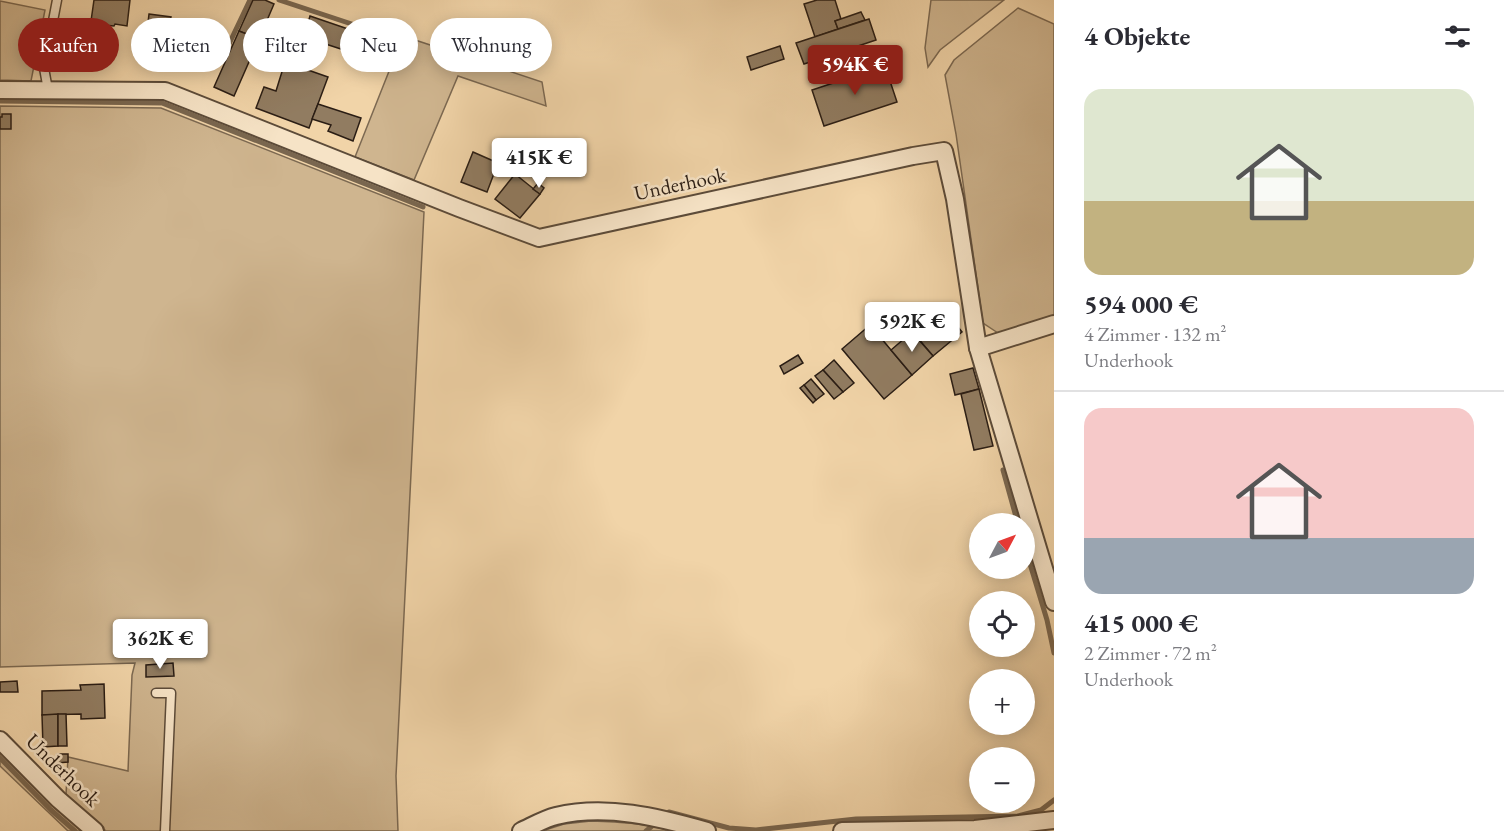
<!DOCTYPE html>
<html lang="de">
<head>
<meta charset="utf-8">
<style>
	:root { --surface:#fff; --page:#f2f2f3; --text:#2b2b33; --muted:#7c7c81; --line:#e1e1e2; --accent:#8f2418 }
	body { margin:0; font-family:"EB Garamond",serif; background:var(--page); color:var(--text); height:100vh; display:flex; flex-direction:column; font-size:22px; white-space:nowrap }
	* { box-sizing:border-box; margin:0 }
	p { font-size:20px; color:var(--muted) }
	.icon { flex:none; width:33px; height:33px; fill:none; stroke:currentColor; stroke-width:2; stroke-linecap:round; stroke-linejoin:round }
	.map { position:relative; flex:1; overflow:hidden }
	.panel { display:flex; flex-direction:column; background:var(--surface); width:450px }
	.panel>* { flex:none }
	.hud { position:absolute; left:18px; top:18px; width:570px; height:54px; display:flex; gap:12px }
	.needle { width:39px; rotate:49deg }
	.tools { position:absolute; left:969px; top:513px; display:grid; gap:12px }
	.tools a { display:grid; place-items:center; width:66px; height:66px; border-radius:50%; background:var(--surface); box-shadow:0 3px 15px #0003; font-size:30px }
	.price { position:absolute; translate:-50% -51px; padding:0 14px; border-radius:6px; background:#fff; color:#222; font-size:20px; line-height:39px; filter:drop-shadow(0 2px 3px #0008) }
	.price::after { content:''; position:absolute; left:50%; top:36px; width:18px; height:14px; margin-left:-9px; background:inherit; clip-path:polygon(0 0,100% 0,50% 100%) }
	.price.on { background:var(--accent); color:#fff }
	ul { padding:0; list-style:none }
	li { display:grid; align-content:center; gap:12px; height:318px; padding:0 30px }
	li+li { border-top:2px solid var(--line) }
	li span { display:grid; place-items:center; height:186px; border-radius:18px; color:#555 }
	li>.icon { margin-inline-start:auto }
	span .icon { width:108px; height:108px; fill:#fffc; stroke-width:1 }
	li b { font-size:26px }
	h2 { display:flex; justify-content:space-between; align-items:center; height:72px; padding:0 30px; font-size:26px }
	.tag { padding:0 21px; border-radius:27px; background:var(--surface); box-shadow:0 3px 15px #0003; font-size:21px; line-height:54px }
	.tag.on { background:var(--accent); color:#fff }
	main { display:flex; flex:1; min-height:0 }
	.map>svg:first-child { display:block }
	.green { fill:#cfb58f; stroke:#7c6952; stroke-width:1.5 }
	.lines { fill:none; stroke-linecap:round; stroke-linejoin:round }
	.stream { stroke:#79664f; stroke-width:5 }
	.building { fill:#917c61; stroke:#2a1d14; stroke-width:1.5 }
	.lane-casing { stroke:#5c4b39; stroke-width:11 }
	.street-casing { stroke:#5c4b39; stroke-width:20 }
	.lane { stroke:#f6e3c6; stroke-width:8 }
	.street { stroke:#f6e3c6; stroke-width:16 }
	.labels { text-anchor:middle; stroke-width:5; stroke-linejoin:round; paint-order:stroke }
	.street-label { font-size:21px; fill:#2a1d14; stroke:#f6e3c6 }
</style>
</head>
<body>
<main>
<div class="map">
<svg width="1054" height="831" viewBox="0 0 1054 831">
	<rect width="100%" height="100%" fill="#f1d4a8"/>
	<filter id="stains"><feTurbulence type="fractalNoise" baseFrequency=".00333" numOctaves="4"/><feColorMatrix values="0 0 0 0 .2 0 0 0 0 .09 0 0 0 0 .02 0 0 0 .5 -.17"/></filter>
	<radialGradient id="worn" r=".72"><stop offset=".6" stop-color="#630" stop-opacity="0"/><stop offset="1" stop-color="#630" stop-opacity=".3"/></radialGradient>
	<!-- green -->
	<g class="green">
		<polygon points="931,0 1004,0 940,50 928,67 925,48"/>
		<polygon points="0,1 45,10 31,81 0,80"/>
		<polygon points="1018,8 1054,24 1054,315 998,333 983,323 956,134 945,75 954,60"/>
		<polygon points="403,36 542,82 546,106 458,76 414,180 355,157"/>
		<polygon points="0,106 161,108 424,212 396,776 398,831 106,831 66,795 68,757 128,771 132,675 135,663 0,667"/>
		<polygon points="0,752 83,831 68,831 0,766"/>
		<path d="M 591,821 C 618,822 644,823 671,831 L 542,831 L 564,824 Z"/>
	</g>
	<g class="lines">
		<!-- stream -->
		<g class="stream">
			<polyline points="279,0 400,40"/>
			<polyline points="229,44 250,0"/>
			<polyline points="0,101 162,103 423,207"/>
			<polyline points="1003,470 1018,524"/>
			<polyline points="1024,544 1047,620 1054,653"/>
			<polyline points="0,758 51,810 75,831"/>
			<polyline points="669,812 729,828 756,830 856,819 1018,816 1041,810 1054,800"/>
			<polyline points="646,831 651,827"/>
		</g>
	</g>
	<!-- building -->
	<g class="building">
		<polygon points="94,0 130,0 127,26 115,24 114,26 103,25 104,23 91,21"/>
		<polygon points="253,0 265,0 274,4 259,39 239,31"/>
		<polygon points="817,0 835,0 841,19 835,21 838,29 815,37 804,4"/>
		<polygon points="861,12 865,20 838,29 835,21"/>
		<polygon points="149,14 171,17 170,21 182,23 183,19 201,22 198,47 146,40"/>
		<polygon points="310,16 351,30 344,50 298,35 302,21 308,23"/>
		<polygon points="869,19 876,40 804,64 796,43"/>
		<polygon points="239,31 259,39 234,96 214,87"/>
		<polygon points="780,46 784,59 751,70 747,57"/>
		<polygon points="285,62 328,77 309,128 256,108 264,87 276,91"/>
		<polygon points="840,64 845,79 834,83 829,67"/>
		<polygon points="885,66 897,102 824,126 812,90"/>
		<polygon points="318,104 361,118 353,141 328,131 331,125 312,119"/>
		<polygon points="2,114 11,114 11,129 0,129 0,117 2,117"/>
		<polygon points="473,152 498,163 487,192 461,182"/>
		<polygon points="515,174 540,194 520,218 495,199"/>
		<polygon points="538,183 544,188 540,194 533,189"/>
		<polygon points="940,305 962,332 933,356 911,330"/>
		<polygon points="870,325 912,375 884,399 842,349"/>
		<polygon points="912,332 933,356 912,375 891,350"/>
		<polygon points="798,355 803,363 784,374 780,366"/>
		<polygon points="834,360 854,383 843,392 823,370"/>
		<polygon points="973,368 979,389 955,395 950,374"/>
		<polygon points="823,370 843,392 834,399 815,376"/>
		<polygon points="811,379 824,394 816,400 804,385"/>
		<polygon points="804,385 816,400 813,403 800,388"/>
		<polygon points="979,389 993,446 974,450 961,394"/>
		<polygon points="173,663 174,676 146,677 146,665"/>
		<polygon points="17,681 18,692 0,692 0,682"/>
		<polygon points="104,684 105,718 81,719 81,714 42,715 42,691 81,690 80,685"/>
		<polygon points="58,714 58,746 43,747 42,715"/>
		<polygon points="58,714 66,714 67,746 58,746"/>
		<polygon points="57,754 68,754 68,762 57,763"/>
	</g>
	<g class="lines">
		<defs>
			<g id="lane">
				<polyline points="48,90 44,68 57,0"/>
				<polyline points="156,693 171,693 165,831"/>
			</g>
			<g id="street">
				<polyline points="0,90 165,91 459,208 539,238 913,156 944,151 955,199 978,348 1054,602"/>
				<polyline points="978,348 1054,324"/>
				<polyline points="0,740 58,799 95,831"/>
				<path d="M 521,831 C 532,826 544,819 556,816 C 606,804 658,817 707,831"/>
				<polyline points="842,831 975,829 1054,820"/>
			</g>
		</defs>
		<!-- lane casing -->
		<use href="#lane" class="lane-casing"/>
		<!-- street casing -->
		<use href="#street" class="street-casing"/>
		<!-- lane -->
		<use href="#lane" class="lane"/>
		<!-- street -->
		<use href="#street" class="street"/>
	</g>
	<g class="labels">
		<!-- street labels -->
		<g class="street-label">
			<text transform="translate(680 184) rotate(-12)" y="7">Underhook</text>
			<text transform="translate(63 770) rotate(44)" y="7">Underhook</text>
		</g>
	</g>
	<rect width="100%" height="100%" filter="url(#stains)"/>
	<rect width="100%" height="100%" fill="url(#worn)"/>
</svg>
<div class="tools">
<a><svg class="needle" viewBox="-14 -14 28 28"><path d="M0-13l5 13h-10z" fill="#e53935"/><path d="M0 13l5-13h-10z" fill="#7c7c81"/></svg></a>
<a><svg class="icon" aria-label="locate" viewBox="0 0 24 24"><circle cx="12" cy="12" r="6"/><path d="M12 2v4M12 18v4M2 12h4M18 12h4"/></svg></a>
<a>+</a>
<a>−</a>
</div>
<b class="price on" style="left:855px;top:96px">594K €</b>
<b class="price" style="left:539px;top:189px">415K €</b>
<b class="price" style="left:912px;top:353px">592K €</b>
<b class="price" style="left:160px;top:670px">362K €</b>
<div class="hud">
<a class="tag on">Kaufen</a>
<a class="tag">Mieten</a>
<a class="tag">Filter</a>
<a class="tag">Neu</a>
<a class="tag">Wohnung</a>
</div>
</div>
<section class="panel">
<h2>4 Objekte<svg class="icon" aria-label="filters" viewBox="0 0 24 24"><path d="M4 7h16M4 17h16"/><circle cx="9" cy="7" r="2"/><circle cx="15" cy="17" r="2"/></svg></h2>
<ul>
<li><span style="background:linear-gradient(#dfe7d0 60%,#c2b280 0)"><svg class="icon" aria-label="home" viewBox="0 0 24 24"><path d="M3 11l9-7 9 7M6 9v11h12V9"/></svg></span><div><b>594 000 €</b><p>4 Zimmer · 132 m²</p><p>Underhook</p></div></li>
<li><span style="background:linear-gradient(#f6c9c9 70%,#9aa5b1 0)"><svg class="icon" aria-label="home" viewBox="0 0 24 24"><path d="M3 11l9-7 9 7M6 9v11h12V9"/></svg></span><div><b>415 000 €</b><p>2 Zimmer · 72 m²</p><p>Underhook</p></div></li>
</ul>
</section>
</main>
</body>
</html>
